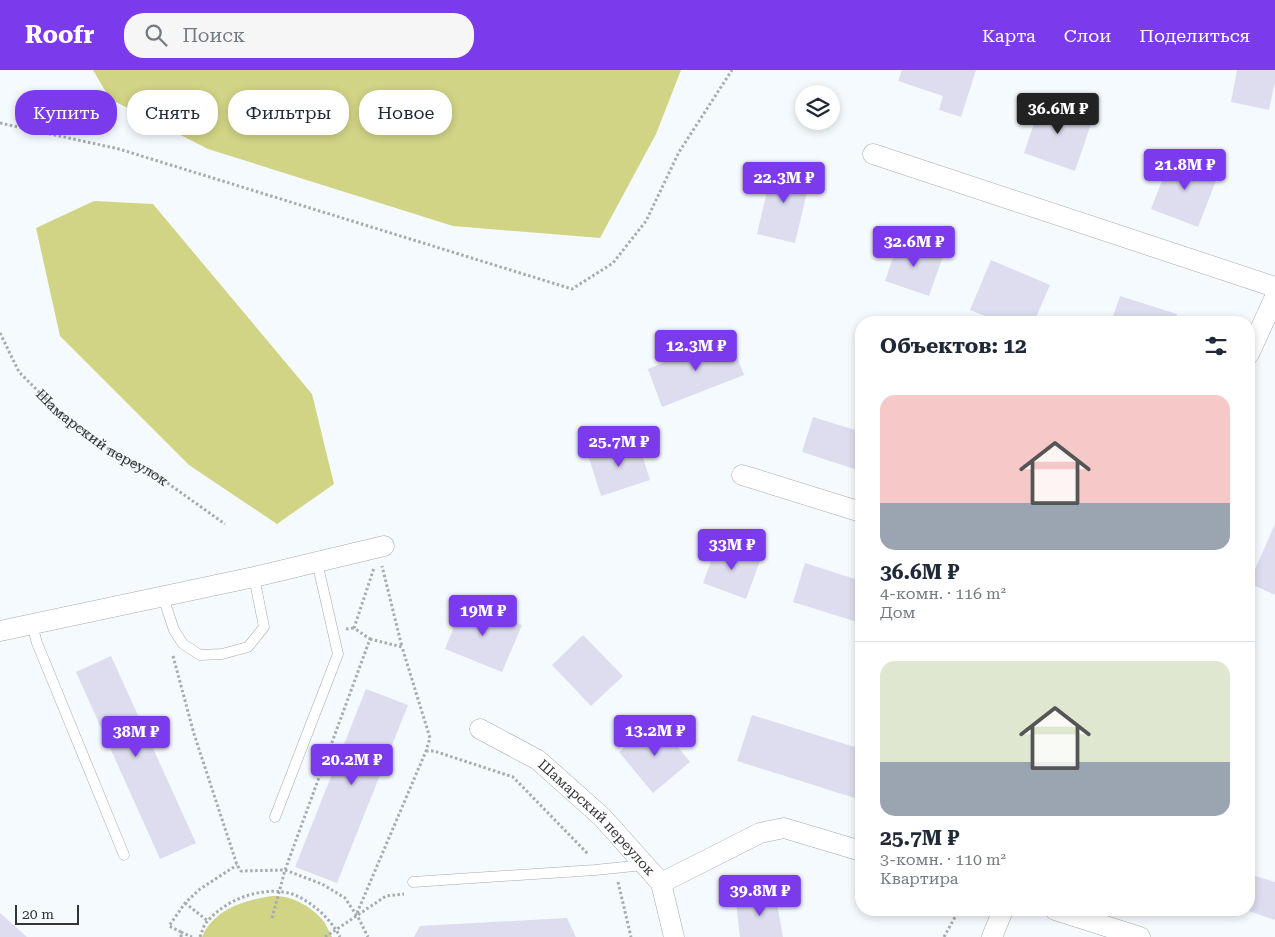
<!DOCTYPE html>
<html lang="ru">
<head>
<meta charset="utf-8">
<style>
	:root { --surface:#fff; --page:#f6f6f7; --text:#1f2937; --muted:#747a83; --line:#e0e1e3; --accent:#7c3aed }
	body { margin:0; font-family:"Roboto Serif",serif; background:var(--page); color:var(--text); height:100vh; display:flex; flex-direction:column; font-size:19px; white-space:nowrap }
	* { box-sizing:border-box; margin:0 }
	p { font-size:16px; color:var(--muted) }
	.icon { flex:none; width:28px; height:28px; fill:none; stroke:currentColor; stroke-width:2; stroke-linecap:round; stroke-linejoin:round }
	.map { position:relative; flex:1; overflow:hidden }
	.sheet { position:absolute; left:855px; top:246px; width:400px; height:600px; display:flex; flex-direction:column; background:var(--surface); border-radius:20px; box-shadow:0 2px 8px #0003 }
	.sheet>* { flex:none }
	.top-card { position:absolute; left:15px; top:20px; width:475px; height:45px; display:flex; gap:10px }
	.fabs { position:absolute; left:795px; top:15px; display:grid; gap:10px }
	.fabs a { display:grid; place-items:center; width:45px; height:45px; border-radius:50%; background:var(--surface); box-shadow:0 2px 8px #0003; font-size:25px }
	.scale { position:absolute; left:15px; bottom:12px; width:64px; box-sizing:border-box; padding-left:5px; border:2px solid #323436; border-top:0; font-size:14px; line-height:18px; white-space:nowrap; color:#323436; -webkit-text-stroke:4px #f5faff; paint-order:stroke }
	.price { position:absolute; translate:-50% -42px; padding:0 11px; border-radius:5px; background:var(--accent); color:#fff; font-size:16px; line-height:32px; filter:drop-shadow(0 1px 2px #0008) }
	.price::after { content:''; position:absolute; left:50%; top:30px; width:15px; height:11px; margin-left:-8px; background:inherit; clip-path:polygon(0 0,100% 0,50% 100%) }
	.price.on { background:#222; color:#fff }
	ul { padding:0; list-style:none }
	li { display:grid; align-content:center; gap:10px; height:265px; padding:0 25px }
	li+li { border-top:1px solid var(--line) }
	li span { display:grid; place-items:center; height:155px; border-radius:15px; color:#555 }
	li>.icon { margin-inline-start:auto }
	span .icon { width:90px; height:90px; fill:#fffc; stroke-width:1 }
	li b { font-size:21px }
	h2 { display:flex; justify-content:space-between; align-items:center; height:60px; padding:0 25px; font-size:21px }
	.tag { padding:0 18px; border-radius:20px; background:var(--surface); box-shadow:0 2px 8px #0003; font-size:18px; line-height:45px }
	.tag.on { background:var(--accent); color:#fff }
	header { display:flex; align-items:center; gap:30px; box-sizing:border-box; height:70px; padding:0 25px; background:var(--accent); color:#fff }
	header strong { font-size:24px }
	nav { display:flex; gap:28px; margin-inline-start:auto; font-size:18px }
	.search { width:350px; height:45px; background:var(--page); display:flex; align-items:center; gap:12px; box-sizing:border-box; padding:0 18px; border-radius:20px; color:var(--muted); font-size:19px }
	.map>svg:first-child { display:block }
	.green { fill:#d1d485 }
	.building { fill:#ddddef }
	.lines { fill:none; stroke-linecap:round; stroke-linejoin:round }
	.service-casing { stroke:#a6aaaf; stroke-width:11 }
	.minor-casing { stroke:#a6aaaf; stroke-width:21 }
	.path { stroke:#a8acaf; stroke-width:3; stroke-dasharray:2.5 2.5; stroke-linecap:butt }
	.service { stroke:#fff; stroke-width:10 }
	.minor { stroke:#fff; stroke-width:20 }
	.labels { text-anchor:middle; stroke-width:4.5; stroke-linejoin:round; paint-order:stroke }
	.street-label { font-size:14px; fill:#323436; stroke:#f5faff }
</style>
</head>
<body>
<header>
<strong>Roofr</strong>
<div class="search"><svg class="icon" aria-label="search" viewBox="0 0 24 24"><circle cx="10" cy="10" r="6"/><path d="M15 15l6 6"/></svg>Поиск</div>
<nav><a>Карта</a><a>Слои</a><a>Поделиться</a></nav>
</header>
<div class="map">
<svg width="1275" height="867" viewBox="0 0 1275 867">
	<rect width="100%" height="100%" fill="#f5faff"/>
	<!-- green -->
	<g class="green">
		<polygon points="93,0 681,0 656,64 600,168 453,156 208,79 110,29"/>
		<polygon points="94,131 153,134 312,324 334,414 277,454 189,395 60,266 36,158"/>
		<path d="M 272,826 C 291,825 310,836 322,849 C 326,854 329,861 332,867 L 202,867 C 214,839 245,830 272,826 Z"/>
	</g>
	<!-- building -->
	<g class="building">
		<polygon points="902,0 976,0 961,47 939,40 943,26 898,11"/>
		<polygon points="1237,0 1275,0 1275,12 1269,40 1231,32"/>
		<polygon points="1042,30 1093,48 1075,101 1024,83"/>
		<polygon points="1172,85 1219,103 1198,157 1151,139"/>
		<polygon points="773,96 811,105 795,173 757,164"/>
		<polygon points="899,170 943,186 929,226 885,211"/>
		<polygon points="991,190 1050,215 1034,252 1000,252 970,240"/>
		<polygon points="1120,226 1177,244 1175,252 1111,252"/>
		<polygon points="729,266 744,305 662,337 648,299"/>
		<polygon points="813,347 861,362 861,401 802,382"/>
		<polygon points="637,369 650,410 601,426 588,385"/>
		<polygon points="1275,454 1275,525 1249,513"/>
		<polygon points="718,472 761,488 746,529 703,513"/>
		<polygon points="805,493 861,511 861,538 857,552 793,532"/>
		<polygon points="464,532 522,555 502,602 445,579"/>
		<polygon points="583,565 623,606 591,636 552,595"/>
		<polygon points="111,586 196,773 160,789 76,602"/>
		<polygon points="366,619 408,635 337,813 295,797"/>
		<polygon points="752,645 861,679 861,730 737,691"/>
		<polygon points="657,651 690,692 653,723 619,682"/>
		<polygon points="1249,804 1275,812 1275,850 1249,841"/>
		<polygon points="775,822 783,867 740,867 736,833"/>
		<polygon points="0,843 27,867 0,867"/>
		<polygon points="567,848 576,867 414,867 420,856"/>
	</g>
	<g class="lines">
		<defs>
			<g id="service">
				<polyline points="163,527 174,560 183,574 200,585 222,584 248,577 264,557 254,507"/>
				<polyline points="32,555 37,573 124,785"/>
				<polyline points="275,747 338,584 317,492"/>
				<polyline points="413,812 595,800 644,795"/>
			</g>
			<g id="minor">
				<polyline points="873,84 1275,217"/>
				<polyline points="1249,284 1275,227"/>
				<polyline points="742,405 861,442"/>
				<polyline points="0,561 254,507 384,476"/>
				<path id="s2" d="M 480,659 L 538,690 L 602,747 L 661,813 L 674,867"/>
				<polyline points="661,813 760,763 784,758 861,781"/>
				<polyline points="1055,840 1140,867"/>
				<polyline points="992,867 1003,840"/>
			</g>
		</defs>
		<!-- service casing -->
		<use href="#service" class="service-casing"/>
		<!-- minor casing -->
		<use href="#minor" class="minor-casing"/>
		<!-- path -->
		<g class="path">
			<polyline points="0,53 119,79 572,219 613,193 646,151 679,82 732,0"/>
			<path id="s1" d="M 0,263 L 19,302 L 59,342 L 111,381 L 152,402 L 225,454"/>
			<polyline points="346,559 354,558"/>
			<polyline points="370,569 402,577 382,496"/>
			<polyline points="173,586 194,664 237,795 241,801 285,800 322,814 345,828 359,849 368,867"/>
			<polyline points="426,681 434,681 513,707 588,784"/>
			<polyline points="618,812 631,867"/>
			<polyline points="185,833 208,851"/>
			<polyline points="357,843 426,681 430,668 402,577"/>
			<polyline points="272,848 285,800 370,569 354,558 374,498"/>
			<polyline points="181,862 192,867"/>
			<polyline points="181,867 181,862 169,856 185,833 200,819 237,795"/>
			<path d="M 200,867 C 202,862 203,857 206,853 C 225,829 265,814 295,825 C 313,833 331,849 340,867"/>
			<polyline points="325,867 386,826 404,824"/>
			<polyline points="944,867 959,840"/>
		</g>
		<!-- service -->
		<use href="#service" class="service"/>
		<!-- minor -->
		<use href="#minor" class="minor"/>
	</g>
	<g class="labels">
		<!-- street labels -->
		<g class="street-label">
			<text dy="5" stroke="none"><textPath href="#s1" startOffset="150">Шамарский переулок</textPath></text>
			<text dy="5" stroke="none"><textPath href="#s2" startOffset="148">Шамарский переулок</textPath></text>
		</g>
	</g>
</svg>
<div class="fabs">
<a><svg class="icon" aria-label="layers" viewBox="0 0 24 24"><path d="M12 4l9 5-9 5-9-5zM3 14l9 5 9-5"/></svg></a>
</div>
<div class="scale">20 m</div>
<b class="price on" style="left:1058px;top:65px">36.6M ₽</b>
<b class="price" style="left:1185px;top:121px">21.8M ₽</b>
<b class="price" style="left:784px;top:134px">22.3M ₽</b>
<b class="price" style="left:914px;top:198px">32.6M ₽</b>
<b class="price" style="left:696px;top:302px">12.3M ₽</b>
<b class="price" style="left:619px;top:398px">25.7M ₽</b>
<b class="price" style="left:732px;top:501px">33M ₽</b>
<b class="price" style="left:483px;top:567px">19M ₽</b>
<b class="price" style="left:655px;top:687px">13.2M ₽</b>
<b class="price" style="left:136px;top:688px">38M ₽</b>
<b class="price" style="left:352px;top:716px">20.2M ₽</b>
<b class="price" style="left:760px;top:847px">39.8M ₽</b>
<div class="top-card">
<a class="tag on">Купить</a>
<a class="tag">Снять</a>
<a class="tag">Фильтры</a>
<a class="tag">Новое</a>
</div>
<section class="sheet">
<h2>Объектов: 12<svg class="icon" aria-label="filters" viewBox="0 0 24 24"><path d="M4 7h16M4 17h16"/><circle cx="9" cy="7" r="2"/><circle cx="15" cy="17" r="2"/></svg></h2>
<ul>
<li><span style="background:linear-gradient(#f6c9c9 70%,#9aa5b1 0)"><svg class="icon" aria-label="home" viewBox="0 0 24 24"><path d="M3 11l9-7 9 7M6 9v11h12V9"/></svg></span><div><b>36.6M ₽</b><p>4-комн. · 116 m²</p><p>Дом</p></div></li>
<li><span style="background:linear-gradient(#dfe7d0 65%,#9aa5b1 0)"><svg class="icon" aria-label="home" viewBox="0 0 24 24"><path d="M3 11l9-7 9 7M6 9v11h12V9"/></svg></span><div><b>25.7M ₽</b><p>3-комн. · 110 m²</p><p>Квартира</p></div></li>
</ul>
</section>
</div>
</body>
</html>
